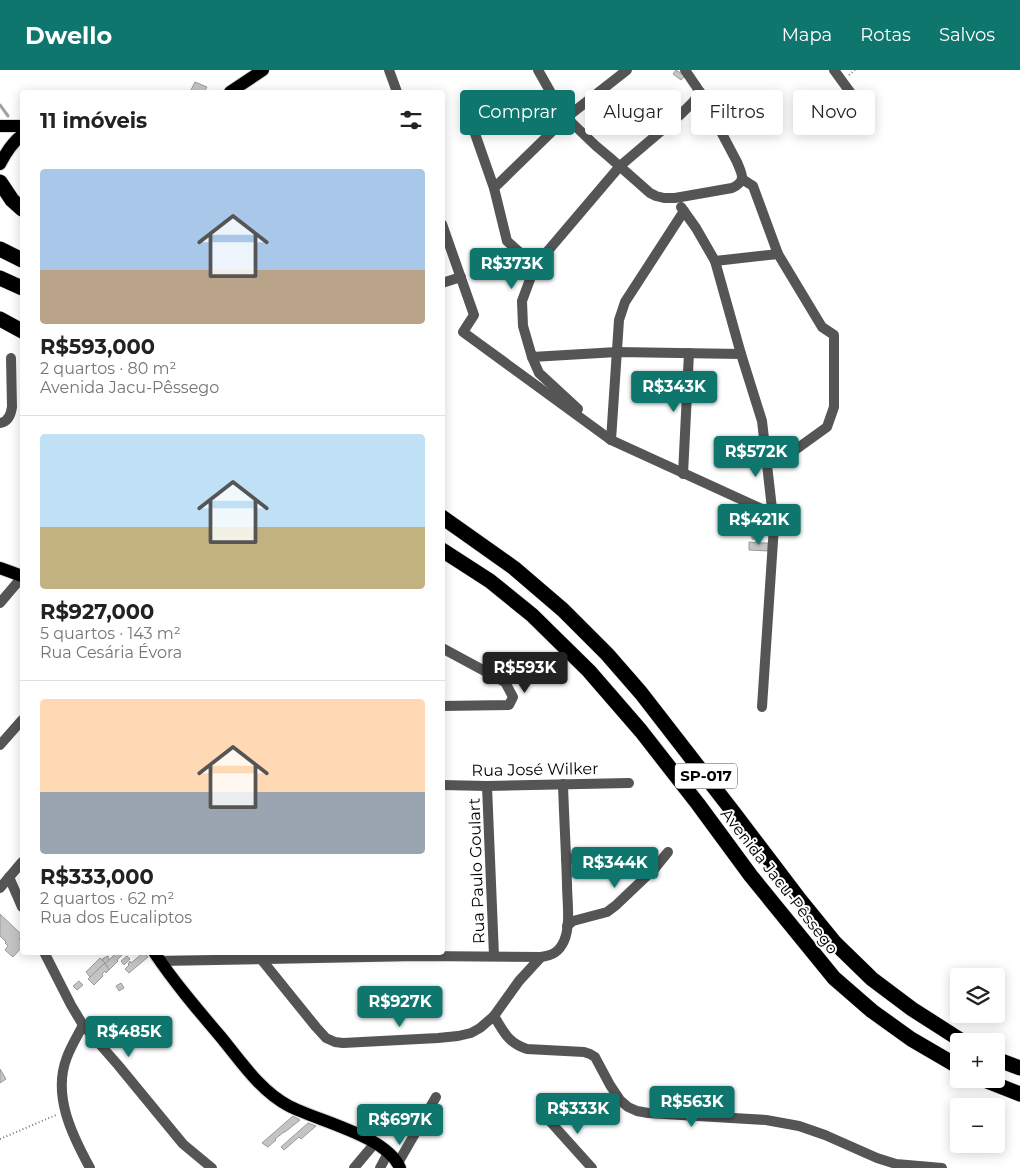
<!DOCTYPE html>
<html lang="pt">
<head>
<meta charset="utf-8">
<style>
	:root { --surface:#fff; --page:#f2f2f2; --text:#222; --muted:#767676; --line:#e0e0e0; --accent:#0f766e }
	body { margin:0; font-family:Montserrat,sans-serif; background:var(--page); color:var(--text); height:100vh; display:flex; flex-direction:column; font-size:19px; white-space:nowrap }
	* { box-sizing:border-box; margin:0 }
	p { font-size:16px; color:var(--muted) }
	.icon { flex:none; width:28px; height:28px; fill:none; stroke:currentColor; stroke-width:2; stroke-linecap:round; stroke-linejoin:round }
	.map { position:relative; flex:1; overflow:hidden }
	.side { position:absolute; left:20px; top:20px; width:425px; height:865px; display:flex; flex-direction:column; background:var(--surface); border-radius:5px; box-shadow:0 2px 12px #0003 }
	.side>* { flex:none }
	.top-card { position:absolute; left:460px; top:20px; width:475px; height:45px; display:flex; gap:10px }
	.tools { position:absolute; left:950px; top:898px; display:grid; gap:10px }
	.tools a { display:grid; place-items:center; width:55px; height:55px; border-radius:5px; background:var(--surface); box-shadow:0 2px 12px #0003; font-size:25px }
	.price { position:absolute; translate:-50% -42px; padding:0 11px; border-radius:5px; background:var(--accent); color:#fff; font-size:16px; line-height:32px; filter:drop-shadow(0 1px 2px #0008) }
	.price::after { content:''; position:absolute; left:50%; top:30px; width:15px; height:11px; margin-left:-8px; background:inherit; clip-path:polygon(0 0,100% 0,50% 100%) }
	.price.on { background:#222; color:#fff }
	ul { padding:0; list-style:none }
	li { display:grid; align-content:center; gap:10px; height:265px; padding:0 20px }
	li+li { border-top:1px solid var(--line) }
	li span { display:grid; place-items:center; height:155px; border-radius:5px; color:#555 }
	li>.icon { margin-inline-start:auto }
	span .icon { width:90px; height:90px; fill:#fffc; stroke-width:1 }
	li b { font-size:21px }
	h2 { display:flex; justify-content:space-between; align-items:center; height:60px; padding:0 20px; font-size:21px }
	.pill { padding:0 18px; border-radius:5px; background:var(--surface); box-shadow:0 2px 12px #0003; font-size:18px; line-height:45px }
	.pill.on { background:var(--accent); color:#fff }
	header { display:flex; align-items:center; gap:30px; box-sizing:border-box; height:70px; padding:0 25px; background:var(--accent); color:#fff }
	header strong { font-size:24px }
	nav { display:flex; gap:28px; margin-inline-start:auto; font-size:18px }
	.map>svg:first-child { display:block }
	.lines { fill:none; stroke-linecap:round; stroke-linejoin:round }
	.stream { stroke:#a3a3a3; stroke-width:3 }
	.building { fill:#c4c4c4; stroke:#999 }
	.major-casing { stroke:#dbdbdb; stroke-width:14 }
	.highway-casing { stroke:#dbdbdb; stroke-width:16 }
	.path { stroke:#777; stroke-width:2; stroke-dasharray:1 2.5; stroke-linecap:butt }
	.minor { stroke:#555; stroke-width:10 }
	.major { stroke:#000; stroke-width:12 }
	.highway { stroke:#000; stroke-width:15 }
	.labels { text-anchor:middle; stroke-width:4; stroke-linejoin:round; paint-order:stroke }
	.shield { fill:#fff; stroke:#4c4c4c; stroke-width:1 }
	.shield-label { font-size:15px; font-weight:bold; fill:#000 }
	.street-label { font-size:16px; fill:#000; stroke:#fff }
</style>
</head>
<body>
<header>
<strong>Dwello</strong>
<nav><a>Mapa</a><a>Rotas</a><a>Salvos</a></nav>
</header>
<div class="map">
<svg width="1020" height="1098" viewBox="0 0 1020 1098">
	<rect width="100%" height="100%" fill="#fff"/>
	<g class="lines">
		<!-- stream -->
		<polyline class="stream" points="0,35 8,46"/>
	</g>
	<!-- building -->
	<g class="building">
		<polygon points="676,0 685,6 681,10 673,4"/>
		<polygon points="195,12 207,17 204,22 190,22"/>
		<polygon points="750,450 763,450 764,458 763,462 765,462 765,464 763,464 763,467 755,467 755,469 752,469 752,466 750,466"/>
		<polygon points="756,471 760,471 760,473 768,473 768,481 749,480 749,472 756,473"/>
		<polygon points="0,844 22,865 19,869 22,872 22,877 13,887 5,880 8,876 5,873 6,872 0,866"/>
		<polygon points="117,882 126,882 125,884 124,883 117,890 118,891 109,900 105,894"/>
		<polygon points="144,882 148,887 129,903 125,899 129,895 128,894 130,891 131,893"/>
		<polygon points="108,886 109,890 105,894 102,889"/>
		<polygon points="127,886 130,889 124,895 121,891"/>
		<polygon points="100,888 105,893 90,907 86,902"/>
		<polygon points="105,893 109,900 106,903 105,901 102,904 103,906 94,915 88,909"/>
		<polygon points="79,911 83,915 77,920 73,916"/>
		<polygon points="121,913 124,918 119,921 116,916"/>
		<polygon points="0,999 6,1009 0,1013"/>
		<polygon points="293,1046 300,1050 285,1062 284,1062 275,1069 276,1070 268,1077 262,1073"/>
		<polygon points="308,1053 316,1056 301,1069 299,1067 284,1080 281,1077"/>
	</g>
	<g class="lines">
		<defs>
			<g id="major">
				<polyline points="230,22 263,0"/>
				<polyline points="0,56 22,56"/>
				<path d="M 0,94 C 6,82 12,73 22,65"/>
				<polyline points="0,498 22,506"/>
				<path d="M 154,882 C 174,912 197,939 220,966 C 240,990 260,1021 289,1036 C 318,1051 387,1066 400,1098"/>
			</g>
			<g id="highway">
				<polyline points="0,112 12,130 22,139"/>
				<polyline points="0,179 22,190"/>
				<polyline points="0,208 22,218"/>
				<polyline points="0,249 22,261"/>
				<polyline points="442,447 514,498 563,540 607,584 641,623 734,743 800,830 835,873 872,909 912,939 962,971"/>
				<polyline points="442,480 490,511 532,545 589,601 641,661 698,734 751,806 834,908 872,941 911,969 959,997"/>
				<polyline points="996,989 1020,998"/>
				<polyline points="982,1009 1020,1024"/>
			</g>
		</defs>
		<!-- major casing -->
		<use href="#major" class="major-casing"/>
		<!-- highway casing -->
		<use href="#highway" class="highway-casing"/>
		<!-- path -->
		<g class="path">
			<polyline points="849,5 855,0"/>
			<polyline points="0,1069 56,1045"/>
		</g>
		<!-- minor -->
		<g class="minor">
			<polyline points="389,0 397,22"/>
			<polyline points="685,0 700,22"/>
			<polyline points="834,0 861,37"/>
			<polyline points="473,58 494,118 507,171 535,196 522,231 523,256 532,287 617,282 741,284 762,351 774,456 762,637"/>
			<polyline points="494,118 567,47 627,0"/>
			<polyline points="681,137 696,158 715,191 741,284"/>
			<polyline points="442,154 474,245 463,262 611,370"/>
			<polyline points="715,191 778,184 753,116 742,109"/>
			<path d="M 535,196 L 620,96 L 680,45 L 693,32 L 700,22 L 737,92 C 742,104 747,111 732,118 L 675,128 L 664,128 L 656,126 L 650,123 L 608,86 L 596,76 L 572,53 L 559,37 L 538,0"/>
			<polyline points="442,213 461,207"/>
			<polyline points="532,287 539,303 578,339"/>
			<path d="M 0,353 C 8,352 11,344 12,337 L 11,288"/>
			<polyline points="607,366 611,370 773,444"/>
			<polyline points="611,370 619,250 625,232 684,141"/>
			<polyline points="767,392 784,388 827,357 834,337 834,265 822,257 778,184"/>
			<polyline points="683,404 689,283"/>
			<polyline points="0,533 22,507"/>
			<polyline points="442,578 505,612 513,627 509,635 442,636"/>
			<polyline points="0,675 22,650"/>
			<polyline points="442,715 487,716 629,713"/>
			<polyline points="487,716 494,886"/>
			<polyline points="566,789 616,787 633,789 655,798"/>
			<polyline points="9,807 22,837"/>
			<polyline points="0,818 22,792"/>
			<polyline points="567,856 573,851 607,842 615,836 655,798 668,782"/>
			<polyline points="44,882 71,935 83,955 118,995 183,1074 212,1098"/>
			<polyline points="261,889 316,957 326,968 335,972 343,973 438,968 458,966 471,963 480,958 494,946 519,911 541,887"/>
			<path d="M 160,891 L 419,886 L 541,887 C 553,885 559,882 564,871 C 571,856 567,830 567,814 C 566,780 564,747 563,714"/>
			<path d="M 494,946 C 504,962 508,973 527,979 L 584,982 L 590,984 L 595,987 L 610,1015 L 620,1030 L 628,1037 L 637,1041 L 648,1043 L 766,1050 L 799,1056 L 825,1065 L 877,1088 L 896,1094 L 942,1098"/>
			<path d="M 83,955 C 78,965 71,976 67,987 C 52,1025 72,1065 90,1098"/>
			<polyline points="547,1048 592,1098"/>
			<polyline points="398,1093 436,1027"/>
			<polyline points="354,1098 375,1073"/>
			<polyline points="380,1098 388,1083"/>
		</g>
		<!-- major -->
		<use href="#major" class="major"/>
		<!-- highway -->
		<use href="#highway" class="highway"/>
	</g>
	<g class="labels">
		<!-- shield labels -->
		<rect class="shield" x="675" y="693.5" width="62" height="25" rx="4"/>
		<g class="shield-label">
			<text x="706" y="711">SP-017</text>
		</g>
		<!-- street labels -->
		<g class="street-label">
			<text transform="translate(535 699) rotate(-1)" y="6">Rua José Wilker</text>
			<text transform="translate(476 801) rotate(-92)" y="6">Rua Paulo Goulart</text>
			<text transform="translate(780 811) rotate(52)" y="6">Avenida Jacu-Pêssego</text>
		</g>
	</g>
</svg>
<div class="tools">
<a><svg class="icon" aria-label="layers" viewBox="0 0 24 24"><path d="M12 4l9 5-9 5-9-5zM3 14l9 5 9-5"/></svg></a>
<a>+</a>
<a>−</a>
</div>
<b class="price" style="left:512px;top:220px">R$373K</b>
<b class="price" style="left:674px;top:343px">R$343K</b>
<b class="price" style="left:756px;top:408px">R$572K</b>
<b class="price" style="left:759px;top:476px">R$421K</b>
<b class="price on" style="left:525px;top:624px">R$593K</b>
<b class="price" style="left:615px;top:819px">R$344K</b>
<b class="price" style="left:400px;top:958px">R$927K</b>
<b class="price" style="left:129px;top:988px">R$485K</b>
<b class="price" style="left:692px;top:1058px">R$563K</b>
<b class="price" style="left:578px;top:1065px">R$333K</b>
<b class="price" style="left:400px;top:1076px">R$697K</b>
<div class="top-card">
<a class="pill on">Comprar</a>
<a class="pill">Alugar</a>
<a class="pill">Filtros</a>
<a class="pill">Novo</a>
</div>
<section class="side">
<h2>11 imóveis<svg class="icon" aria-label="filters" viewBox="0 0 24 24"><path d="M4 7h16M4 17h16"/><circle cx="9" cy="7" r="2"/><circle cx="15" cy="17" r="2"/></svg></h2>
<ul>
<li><span style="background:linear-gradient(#a9c7e8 65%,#b9a48a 0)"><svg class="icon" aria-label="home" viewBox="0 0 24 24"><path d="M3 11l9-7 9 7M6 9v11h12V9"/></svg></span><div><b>R$593,000</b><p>2 quartos · 80 m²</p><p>Avenida Jacu-Pêssego</p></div></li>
<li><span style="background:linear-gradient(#bfe0f5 60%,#c2b280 0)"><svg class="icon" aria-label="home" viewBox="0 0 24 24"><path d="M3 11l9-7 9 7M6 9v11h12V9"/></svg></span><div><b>R$927,000</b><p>5 quartos · 143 m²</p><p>Rua Cesária Évora</p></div></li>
<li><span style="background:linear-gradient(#ffd9b3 60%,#9aa5b1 0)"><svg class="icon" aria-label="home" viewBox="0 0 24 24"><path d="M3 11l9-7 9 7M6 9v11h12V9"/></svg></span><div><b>R$333,000</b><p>2 quartos · 62 m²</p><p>Rua dos Eucaliptos</p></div></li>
</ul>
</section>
</div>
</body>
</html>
